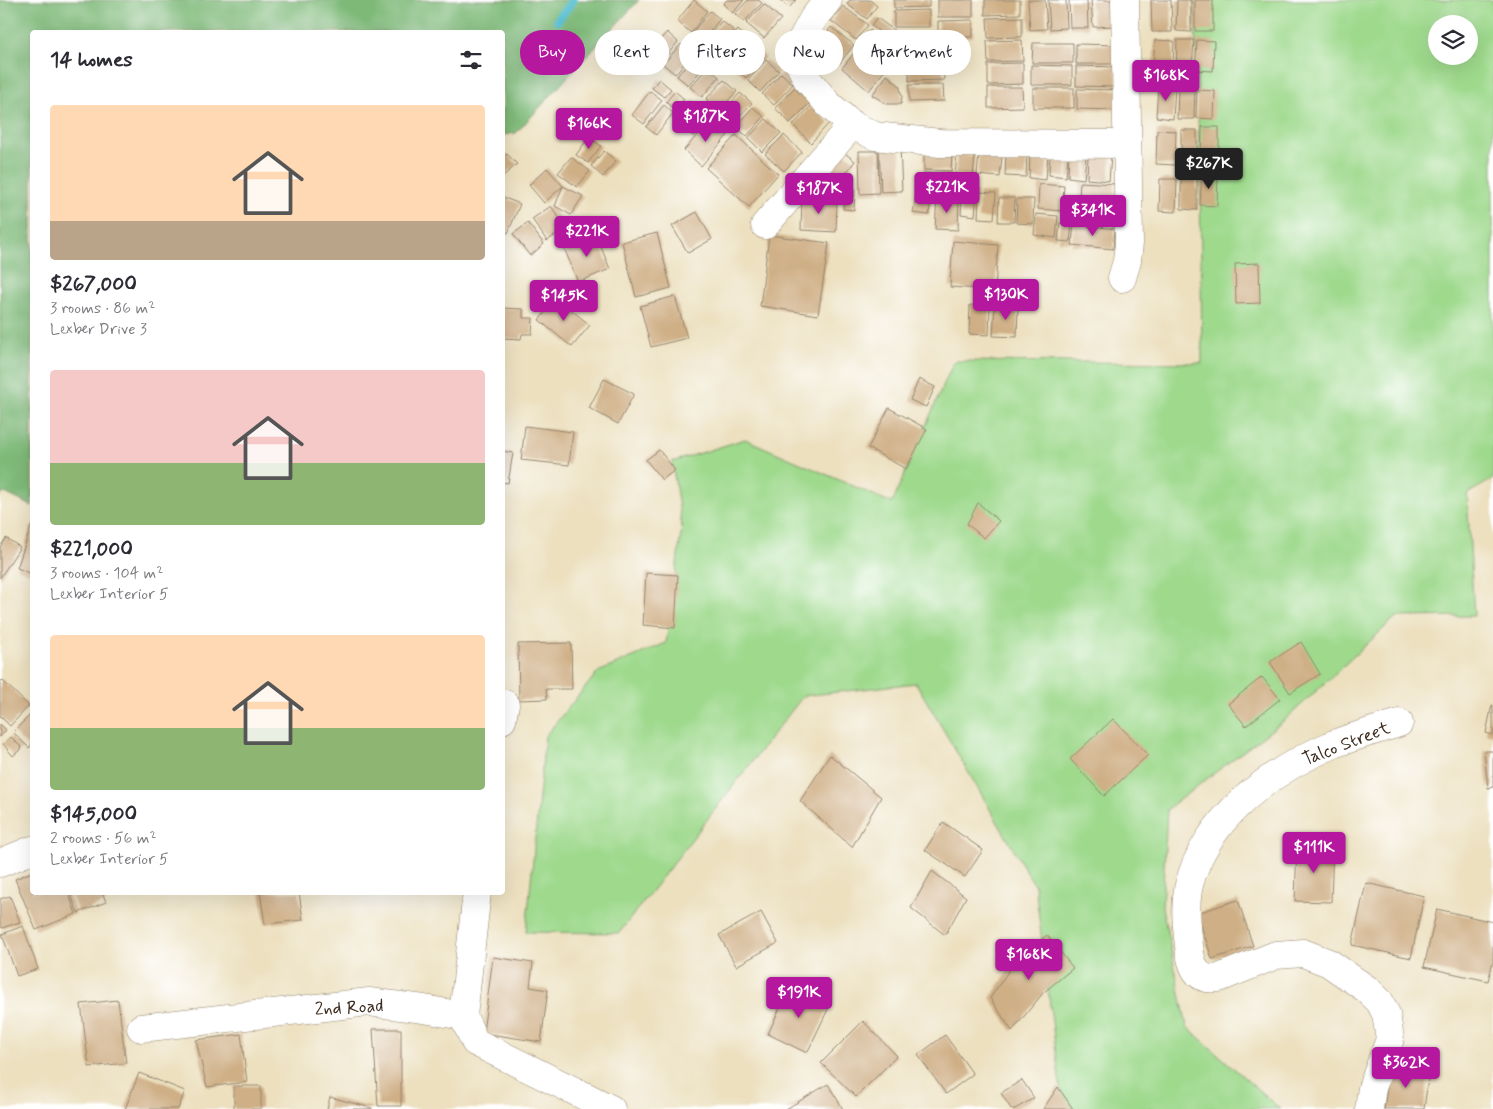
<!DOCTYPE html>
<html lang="en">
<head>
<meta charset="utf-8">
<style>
	:root { --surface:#fff; --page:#f2f2f3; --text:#2b2b33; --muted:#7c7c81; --accent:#b5179e }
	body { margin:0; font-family:Mynerve,sans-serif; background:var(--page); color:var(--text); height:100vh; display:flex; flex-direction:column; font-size:19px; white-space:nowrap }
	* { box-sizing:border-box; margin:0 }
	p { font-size:16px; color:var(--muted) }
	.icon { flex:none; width:28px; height:28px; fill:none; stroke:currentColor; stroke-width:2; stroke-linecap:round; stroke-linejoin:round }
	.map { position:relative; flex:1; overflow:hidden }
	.drawer { position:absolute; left:30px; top:30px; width:475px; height:865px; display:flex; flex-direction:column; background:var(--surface); border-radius:5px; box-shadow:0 5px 20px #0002 }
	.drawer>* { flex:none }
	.guide { position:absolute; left:520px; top:30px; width:475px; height:45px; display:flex; gap:10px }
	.tools { position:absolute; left:1428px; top:15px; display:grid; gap:10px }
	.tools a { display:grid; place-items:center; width:50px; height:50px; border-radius:50%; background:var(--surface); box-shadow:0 5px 20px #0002; font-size:25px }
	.price { position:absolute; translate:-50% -42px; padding:0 11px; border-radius:5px; background:var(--accent); color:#fff; font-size:16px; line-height:32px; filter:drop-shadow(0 1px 2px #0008) }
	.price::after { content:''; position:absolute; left:50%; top:30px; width:15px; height:11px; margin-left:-8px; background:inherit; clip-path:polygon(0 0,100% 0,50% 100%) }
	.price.on { background:#222; color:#fff }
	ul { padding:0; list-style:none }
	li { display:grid; align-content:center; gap:10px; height:265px; padding:0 20px }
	li span { display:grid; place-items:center; height:155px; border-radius:5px; color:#555 }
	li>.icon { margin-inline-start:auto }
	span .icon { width:90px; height:90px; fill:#fffc; stroke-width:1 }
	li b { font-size:21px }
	h2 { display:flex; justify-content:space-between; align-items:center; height:60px; padding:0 20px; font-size:21px }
	.pill { padding:0 18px; border-radius:22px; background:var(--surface); box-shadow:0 5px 20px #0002; font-size:18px; line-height:45px }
	.pill.on { background:var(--accent); color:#fff }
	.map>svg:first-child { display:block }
	.green { fill:#9ed98c; stroke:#6c8255; fill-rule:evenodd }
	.forest { fill:#7eb978; stroke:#5c724b }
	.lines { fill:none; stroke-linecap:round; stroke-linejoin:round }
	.stream { stroke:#51bccd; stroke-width:9 }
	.building { fill:#cfaf85 }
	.minor-casing { stroke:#94856e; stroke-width:29 }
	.minor { stroke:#fff; stroke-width:28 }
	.labels { text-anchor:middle; stroke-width:4; stroke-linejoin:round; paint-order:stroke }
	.street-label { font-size:18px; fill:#3b2a1e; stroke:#fff }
</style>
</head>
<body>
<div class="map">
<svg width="1493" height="1109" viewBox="0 0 1493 1109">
	<rect width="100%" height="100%" fill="#fff"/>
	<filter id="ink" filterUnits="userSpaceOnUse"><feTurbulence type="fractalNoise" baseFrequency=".02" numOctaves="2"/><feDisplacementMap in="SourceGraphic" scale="10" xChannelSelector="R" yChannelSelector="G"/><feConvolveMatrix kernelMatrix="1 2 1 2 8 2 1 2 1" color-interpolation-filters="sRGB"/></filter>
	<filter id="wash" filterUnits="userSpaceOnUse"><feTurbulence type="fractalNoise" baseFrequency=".0096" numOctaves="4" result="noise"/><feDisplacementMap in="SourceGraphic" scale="20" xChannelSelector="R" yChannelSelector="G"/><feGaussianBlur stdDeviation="1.12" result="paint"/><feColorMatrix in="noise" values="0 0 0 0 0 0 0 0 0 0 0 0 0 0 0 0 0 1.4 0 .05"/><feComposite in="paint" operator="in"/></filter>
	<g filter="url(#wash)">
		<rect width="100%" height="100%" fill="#ece0bf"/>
		<!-- green -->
		<path class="green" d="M 1194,0 L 1493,0 L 1493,479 L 1467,494 L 1474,616 L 1396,617 L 1286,719 L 1167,809 L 1162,907 L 1187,1027 L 1280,1109 L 1063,1109 L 1035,886 L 916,683 L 803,696 L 619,933 L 526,932 L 545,736 L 598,672 L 666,643 L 682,527 L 672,462 L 745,439 L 892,503 L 954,361 L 1202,363 L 1200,174 ZM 1436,24 L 1469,24 L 1469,56 L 1436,56 Z"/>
		<!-- forest -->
		<polygon class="forest" points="0,0 639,0 516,133 503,135 502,32 32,32 32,506 5,493 0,495"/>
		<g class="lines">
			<!-- stream -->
			<polyline class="stream" points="557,21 573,0"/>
		</g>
		<g id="blocks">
			<!-- building -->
			<g class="building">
				<polygon points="694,0 707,11 691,33 677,21"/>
				<polygon points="727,0 744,0 733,13 723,4"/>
				<polygon points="748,0 758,0 762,3 744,22 735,14"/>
				<polygon points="780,0 796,0 789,8"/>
				<polygon points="850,0 870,0 877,6 867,19 847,4"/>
				<polygon points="894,0 929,0 929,7 894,8"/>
				<rect x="938" y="0" width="35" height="17"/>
				<polygon points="985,0 1020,0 1020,14 985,15"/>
				<polygon points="1028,0 1045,0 1047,29 1030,30"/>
				<polygon points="1048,0 1066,0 1067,28 1050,29"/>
				<polygon points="1069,0 1087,0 1088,28 1070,28"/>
				<polygon points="1091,0 1113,0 1115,26 1093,27"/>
				<polygon points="1151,0 1171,0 1172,32 1152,32"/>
				<polygon points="1177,0 1191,0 1191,32 1176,31"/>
				<rect x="1195" y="0" width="18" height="31"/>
				<polygon points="764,4 781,19 764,38 746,23"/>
				<polygon points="843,6 868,25 856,40 831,21"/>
				<polygon points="929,10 929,27 894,27 894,11"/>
				<polygon points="710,11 720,19 703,40 693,32"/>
				<polygon points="1022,17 1022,37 988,38 987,18"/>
				<polygon points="877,18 895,31 888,39 871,25"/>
				<polygon points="973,20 973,37 938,37 938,21"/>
				<polygon points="722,21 734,31 715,51 704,41"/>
				<polygon points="831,27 854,45 839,64 816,47"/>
				<polygon points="738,30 750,42 732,63 719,51"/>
				<polygon points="870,30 897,53 887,65 861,43"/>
				<polygon points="667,32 678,42 661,62 649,52"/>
				<polygon points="1022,40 1023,61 988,62 987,41"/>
				<polygon points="1155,40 1174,41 1173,69 1153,68"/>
				<polygon points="1177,40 1194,40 1192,70 1176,69"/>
				<polygon points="1197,40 1214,41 1213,71 1195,70"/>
				<polygon points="1033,43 1073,43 1073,63 1032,63"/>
				<polygon points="681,44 692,54 675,74 663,64"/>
				<polygon points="1076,44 1117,45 1117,64 1076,64"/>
				<polygon points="752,45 765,57 746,78 734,66"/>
				<polygon points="908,45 943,45 944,61 909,61"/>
				<polygon points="858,48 885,70 869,91 842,68"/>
				<polygon points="695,55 706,65 688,85 677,76"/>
				<polygon points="766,60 779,71 760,92 748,80"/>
				<polygon points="1023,63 1023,84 988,85 988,64"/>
				<polygon points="909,64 943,64 944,80 909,81"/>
				<polygon points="1031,65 1072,66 1072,85 1031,85"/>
				<polygon points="1076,66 1116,67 1117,87 1076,86"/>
				<polygon points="708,67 719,77 702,97 690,87"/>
				<polygon points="781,73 793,84 774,105 762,94"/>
				<polygon points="887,75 899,85 902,96 901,104 887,104 872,95"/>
				<polygon points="659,79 671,89 664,97 652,88"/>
				<polygon points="724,80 737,91 719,111 706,99"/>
				<polygon points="909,85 943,85 944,101 909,102"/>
				<polygon points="1158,86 1175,88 1173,119 1156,117"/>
				<polygon points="988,87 1022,87 1023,107 988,108"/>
				<polygon points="794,88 810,103 790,123 775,108"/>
				<rect x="1033" y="88" width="41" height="20"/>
				<polygon points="1077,89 1118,90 1117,110 1077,109"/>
				<polygon points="1178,89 1195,90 1194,119 1177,119"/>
				<polygon points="1197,90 1215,91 1214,119 1196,118"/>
				<polygon points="650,91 662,100 644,124 632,115"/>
				<polygon points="675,91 684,99 675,110 666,102"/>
				<polygon points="740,93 752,103 734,122 722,113"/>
				<polygon points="689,101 708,118 693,136 673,119"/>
				<polygon points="664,105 673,113 656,135 646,127"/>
				<polygon points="811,106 829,123 811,143 793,125"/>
				<polygon points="753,107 764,117 747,136 735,127"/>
				<polygon points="597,108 608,117 594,135 582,126"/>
				<polygon points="766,119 781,133 762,152 748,138"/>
				<polygon points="711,120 728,135 701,166 684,150"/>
				<polygon points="1202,127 1219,127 1219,158 1201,157"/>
				<polygon points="1157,130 1176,131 1175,165 1156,164"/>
				<polygon points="1181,130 1197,130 1197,164 1181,163"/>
				<polygon points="736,135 778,174 749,207 706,168"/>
				<polygon points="784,135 802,152 784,171 765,154"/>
				<polygon points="589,137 601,146 588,163 576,155"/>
				<polygon points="879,147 900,147 902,191 881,192"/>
				<polygon points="604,151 616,161 603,177 591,166"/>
				<polygon points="842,151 855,161 831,193 818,184"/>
				<polygon points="859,151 878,151 879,193 860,194"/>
				<polygon points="1006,152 1027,153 1026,177 1005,176"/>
				<polygon points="924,153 952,154 951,171 924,170"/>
				<polygon points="1030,153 1048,154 1046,180 1029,178"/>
				<polygon points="507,154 517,164 502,177 502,158"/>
				<polygon points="957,154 975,156 973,177 955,175"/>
				<polygon points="1050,154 1068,156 1066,177 1049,175"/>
				<polygon points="979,155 1002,157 1000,177 977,175"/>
				<polygon points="1088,155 1111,157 1109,181 1087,179"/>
				<polygon points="1069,156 1086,156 1084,179 1068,177"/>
				<polygon points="571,157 590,171 577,187 558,173"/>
				<polygon points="547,168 563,186 583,196 571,215 555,206 563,186 544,203 529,185"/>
				<polygon points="924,173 952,173 951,186 923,185"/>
				<polygon points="1202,173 1218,174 1217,206 1200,205"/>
				<polygon points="1181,177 1197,177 1197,210 1181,209"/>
				<polygon points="1160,179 1177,179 1176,212 1159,211"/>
				<polygon points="1080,182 1115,184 1114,203 1079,200"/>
				<polygon points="1039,184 1064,186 1062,211 1038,209"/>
				<polygon points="844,187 855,188 854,210 843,209"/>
				<polygon points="917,189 932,191 929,215 913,213"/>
				<polygon points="963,190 977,192 975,216 961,214"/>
				<polygon points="979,192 996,193 994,219 978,218"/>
				<polygon points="502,197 520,204 508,233 502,231"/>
				<polygon points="937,197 959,198 958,230 935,229"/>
				<polygon points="802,198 837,199 836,232 801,230"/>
				<polygon points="999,198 1015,198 1014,222 998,222"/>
				<polygon points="1017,199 1034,199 1033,224 1016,223"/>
				<polygon points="1078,204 1116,207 1114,224 1076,220"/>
				<polygon points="551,206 566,228 547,241 532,219"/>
				<polygon points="697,212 712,239 688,253 672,226"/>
				<polygon points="1036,214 1058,216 1056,238 1034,235"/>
				<polygon points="528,223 544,244 530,256 513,234"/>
				<polygon points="1060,223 1072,224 1070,242 1058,241"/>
				<polygon points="1074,224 1115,229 1113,249 1072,245"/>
				<polygon points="657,233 671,288 636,297 622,242"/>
				<polygon points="596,235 610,269 578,282 564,248"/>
				<polygon points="769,235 829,243 818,315 760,306"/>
				<polygon points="953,241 998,245 995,290 950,287"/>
				<polygon points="1259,263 1260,303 1236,304 1235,264"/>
				<polygon points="675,296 687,338 651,347 640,306"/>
				<polygon points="557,298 590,325 572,347 539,320"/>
				<polygon points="970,305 990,306 989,335 969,334"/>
				<polygon points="995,305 1018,307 1017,337 993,336"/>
				<polygon points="502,308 523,309 523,318 533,318 532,334 522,334 521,339 502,338"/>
				<polygon points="604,379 634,394 618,424 589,408"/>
				<polygon points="919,379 935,387 926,407 910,400"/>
				<polygon points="889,408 927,429 906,469 868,448"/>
				<polygon points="525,426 573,432 569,465 521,460"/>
				<polygon points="659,450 675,470 662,480 646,460"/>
				<polygon points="502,451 513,453 508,483 502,482"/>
				<polygon points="978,503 999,521 984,538 967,524"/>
				<polygon points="32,524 32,574 17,568"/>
				<polygon points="6,538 20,547 0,578 0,547"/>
				<polygon points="646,573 678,575 675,628 643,625"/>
				<polygon points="1301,642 1320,674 1290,693 1270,662"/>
				<polygon points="571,643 572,689 546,689 547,699 519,700 518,644"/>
				<polygon points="1262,677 1280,699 1246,726 1228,704"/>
				<polygon points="2,680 29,706 10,726 0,716 0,683"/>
				<polygon points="1492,705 1493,705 1493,735 1486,733"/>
				<polygon points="31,714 32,744 29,748 13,732"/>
				<polygon points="1113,719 1148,755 1104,796 1070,759"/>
				<polygon points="0,724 6,730 0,737"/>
				<polygon points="11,737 22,748 13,756 3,744"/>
				<polygon points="1484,751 1493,751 1493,787 1488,788"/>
				<polygon points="830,755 881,797 852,847 800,801"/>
				<polygon points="943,822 983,850 965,877 925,850"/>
				<polygon points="1297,845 1333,846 1331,902 1295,901"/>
				<polygon points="932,871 966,897 945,935 911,908"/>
				<polygon points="32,872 32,892 68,892 76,914 36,930 15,879"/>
				<polygon points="1366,883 1424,896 1411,958 1352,945"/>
				<polygon points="70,892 102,892 106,902 78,913"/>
				<polygon points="260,892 299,892 303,920 265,924"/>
				<polygon points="10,896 20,922 2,928 0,922 0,899"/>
				<polygon points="1238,900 1253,946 1212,959 1197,913"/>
				<polygon points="1437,909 1493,922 1493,961 1488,981 1424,967"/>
				<polygon points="761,912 778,943 736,966 719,935"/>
				<polygon points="23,926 38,969 17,976 2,934"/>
				<polygon points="1047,935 1073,968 1043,993 1012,1031 990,998 1016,960"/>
				<polygon points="493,957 533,963 530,987 548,990 541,1042 483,1033"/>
				<polygon points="790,986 830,1005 807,1053 768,1034"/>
				<polygon points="118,1000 126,1063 89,1067 81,1004"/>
				<polygon points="863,1021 897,1056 856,1097 821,1063"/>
				<polygon points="373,1029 401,1029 401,1106 378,1106"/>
				<polygon points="241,1034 247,1082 207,1087 196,1040"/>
				<polygon points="945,1035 973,1074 946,1094 918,1055"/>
				<polygon points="1390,1067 1429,1072 1424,1109 1384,1109"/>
				<polygon points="139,1073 185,1091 178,1109 125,1109"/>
				<polygon points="1022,1080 1034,1098 1015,1109 1011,1109 1001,1093"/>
				<polygon points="828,1084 843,1109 786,1109"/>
				<rect x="234" y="1086" width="27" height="23"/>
				<polygon points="1058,1087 1073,1109 1043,1109"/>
				<polygon points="330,1097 372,1108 372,1109 327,1109"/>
			</g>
		</g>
	</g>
	<g filter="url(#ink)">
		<use href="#blocks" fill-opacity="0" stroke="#94856e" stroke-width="1"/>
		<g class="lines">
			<defs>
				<g id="minor">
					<polyline points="828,0 813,19 799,45 797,59 807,79 828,104 852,125 875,136 940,143 1127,144"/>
					<polyline points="765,225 852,125"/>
					<polyline points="1122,278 1127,261 1129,243 1125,0"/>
					<polyline points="502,703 505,704 502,720"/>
					<polyline points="0,863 32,850"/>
					<polyline points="463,1016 475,1042 611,1109"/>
					<polyline points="463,1016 477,892"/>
					<polyline points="141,1028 369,1002 424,1009 463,1016"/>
					<path d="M 1369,1109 L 1372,1088 L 1390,1039 L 1386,1014 L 1380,1002 L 1368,990 L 1329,963 L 1303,953 L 1276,955 L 1219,978 C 1200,981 1193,971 1190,953 C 1187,931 1184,906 1189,885 C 1206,817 1272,770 1334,744 C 1355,736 1377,730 1399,723"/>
				</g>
			</defs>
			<!-- minor casing -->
			<use href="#minor" class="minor-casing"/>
			<!-- minor -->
			<use href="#minor" class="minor"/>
		</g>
	</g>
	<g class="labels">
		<!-- street labels -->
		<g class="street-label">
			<text transform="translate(1346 743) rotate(-21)" y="6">Talco Street</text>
			<text transform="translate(349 1007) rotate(-3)" y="6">2nd Road</text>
		</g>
	</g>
</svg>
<div class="tools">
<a><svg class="icon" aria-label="layers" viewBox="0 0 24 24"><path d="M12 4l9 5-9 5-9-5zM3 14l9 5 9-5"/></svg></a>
</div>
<b class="price" style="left:1166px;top:102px">$168K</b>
<b class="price" style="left:706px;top:143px">$187K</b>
<b class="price" style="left:589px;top:150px">$166K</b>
<b class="price on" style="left:1209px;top:190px">$267K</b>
<b class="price" style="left:947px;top:214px">$221K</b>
<b class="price" style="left:819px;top:215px">$187K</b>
<b class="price" style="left:1093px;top:237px">$341K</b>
<b class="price" style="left:587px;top:258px">$221K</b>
<b class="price" style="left:1006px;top:321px">$130K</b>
<b class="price" style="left:564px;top:322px">$145K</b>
<b class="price" style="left:1314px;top:874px">$111K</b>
<b class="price" style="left:1029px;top:981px">$168K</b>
<b class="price" style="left:799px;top:1019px">$191K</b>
<b class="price" style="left:1406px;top:1089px">$362K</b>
<div class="guide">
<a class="pill on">Buy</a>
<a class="pill">Rent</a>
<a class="pill">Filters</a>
<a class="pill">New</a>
<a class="pill">Apartment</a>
</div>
<section class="drawer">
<h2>14 homes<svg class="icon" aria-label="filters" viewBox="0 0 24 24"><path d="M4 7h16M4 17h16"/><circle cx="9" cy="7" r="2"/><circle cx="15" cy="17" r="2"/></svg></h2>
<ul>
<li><span style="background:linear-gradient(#ffd9b3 75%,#b9a48a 0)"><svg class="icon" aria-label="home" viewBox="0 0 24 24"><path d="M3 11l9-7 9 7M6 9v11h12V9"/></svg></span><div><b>$267,000</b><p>3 rooms · 86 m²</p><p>Lexber Drive 3</p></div></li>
<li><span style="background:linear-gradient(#f6c9c9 60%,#8fb573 0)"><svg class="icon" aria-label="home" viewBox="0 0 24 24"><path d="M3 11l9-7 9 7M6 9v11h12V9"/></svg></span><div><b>$221,000</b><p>3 rooms · 104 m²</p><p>Lexber Interior 5</p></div></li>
<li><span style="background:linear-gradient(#ffd9b3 60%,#8fb573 0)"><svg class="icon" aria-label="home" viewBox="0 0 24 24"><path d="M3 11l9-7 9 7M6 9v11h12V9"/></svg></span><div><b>$145,000</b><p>2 rooms · 56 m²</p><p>Lexber Interior 5</p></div></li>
</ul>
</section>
</div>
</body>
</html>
